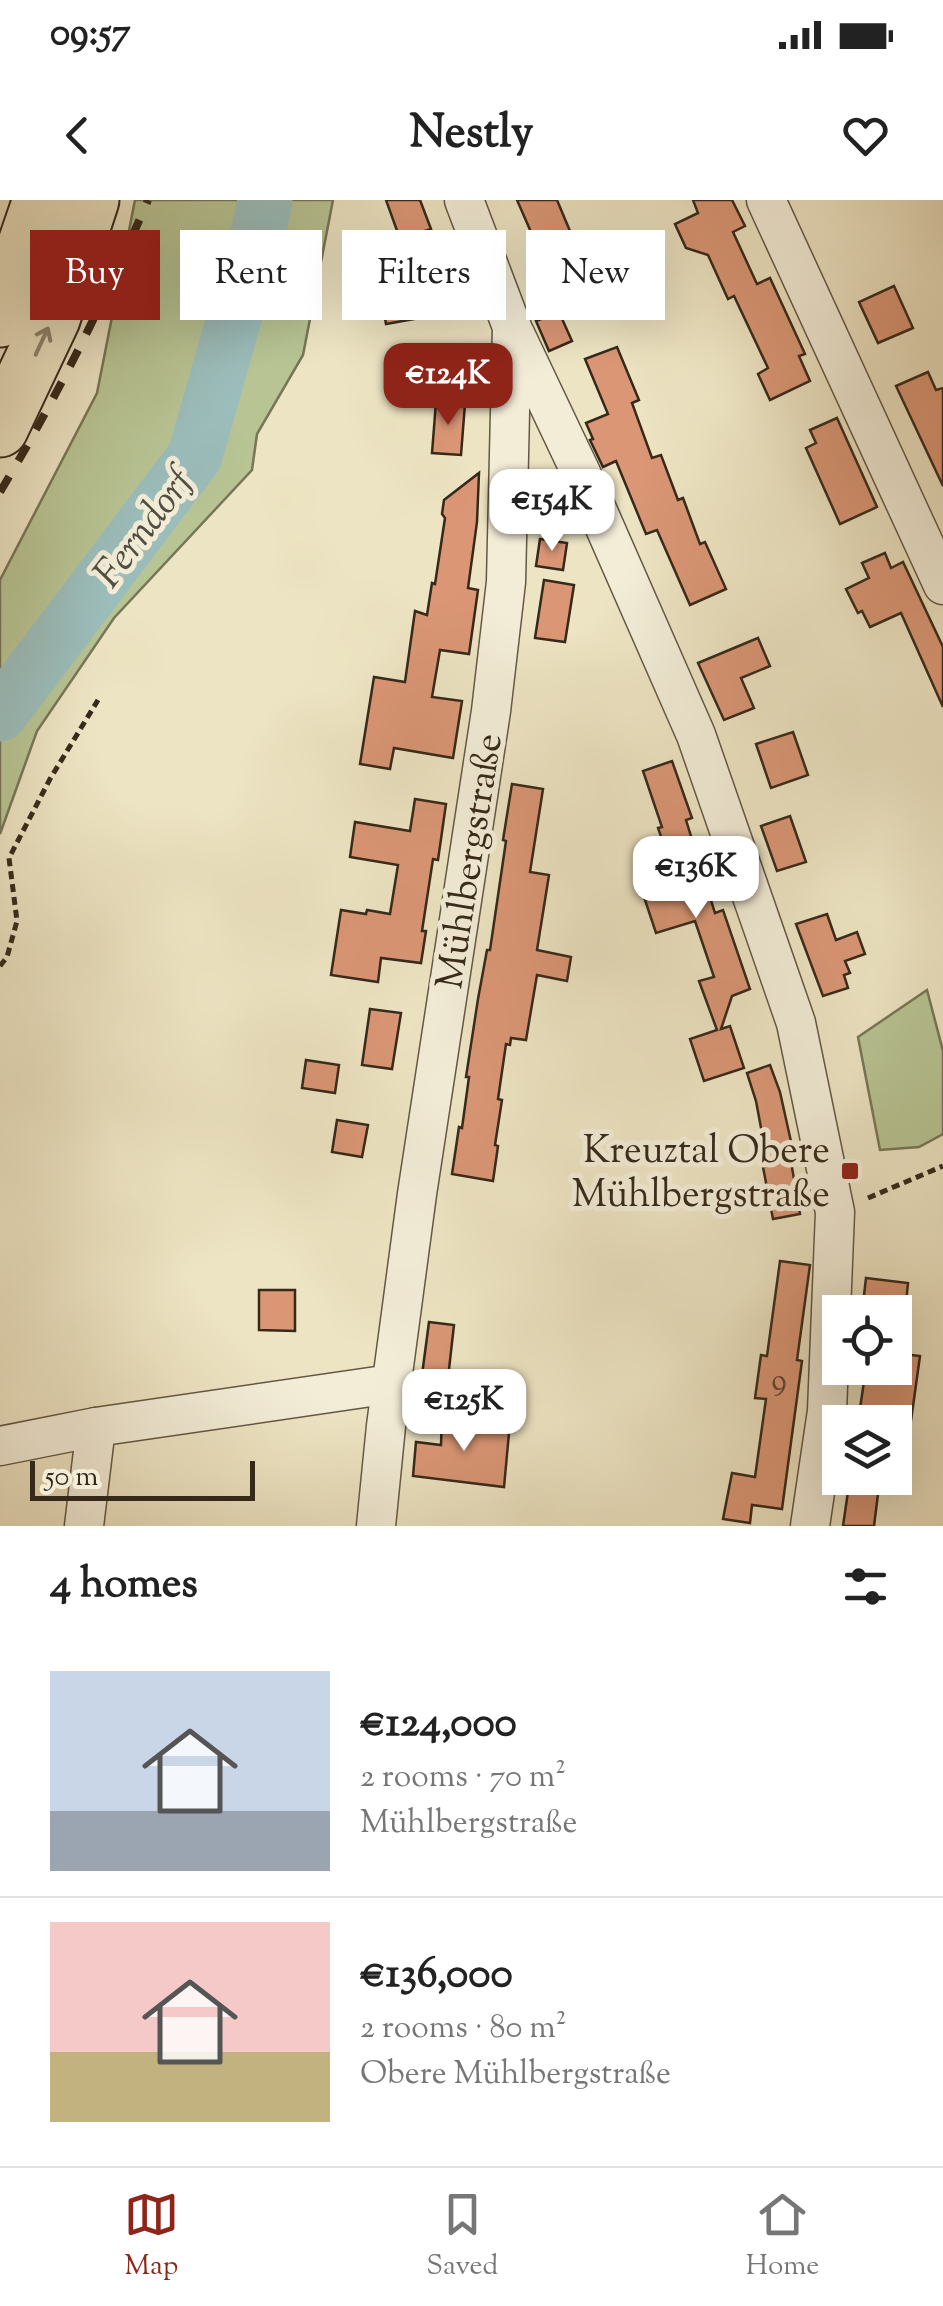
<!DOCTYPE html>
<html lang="en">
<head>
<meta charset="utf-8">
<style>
	:root { --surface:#fff; --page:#f2f2f2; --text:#222; --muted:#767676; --line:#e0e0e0; --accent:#8f2418 }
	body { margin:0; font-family:"Sorts Mill Goudy",serif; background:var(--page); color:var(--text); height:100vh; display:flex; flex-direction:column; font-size:38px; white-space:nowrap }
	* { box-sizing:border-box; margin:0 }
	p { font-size:32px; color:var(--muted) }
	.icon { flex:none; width:55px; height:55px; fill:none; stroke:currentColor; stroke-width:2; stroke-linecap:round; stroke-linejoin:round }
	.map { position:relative; height:1326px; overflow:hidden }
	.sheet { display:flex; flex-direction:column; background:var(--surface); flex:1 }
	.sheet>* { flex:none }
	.top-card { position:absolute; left:30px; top:30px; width:885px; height:90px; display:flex; gap:20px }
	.fabs { position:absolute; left:822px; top:1095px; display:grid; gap:20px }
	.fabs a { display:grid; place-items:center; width:90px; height:90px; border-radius:0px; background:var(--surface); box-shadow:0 10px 40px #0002; font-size:50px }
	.scale { position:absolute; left:30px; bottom:25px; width:225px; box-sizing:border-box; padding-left:10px; border:5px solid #36291a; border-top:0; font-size:28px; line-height:35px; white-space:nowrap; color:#36291a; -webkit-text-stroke:8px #f3edd8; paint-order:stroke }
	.price { position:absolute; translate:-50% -85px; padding:0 22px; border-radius:20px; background:#fff; color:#222; font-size:32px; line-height:65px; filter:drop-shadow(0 2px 5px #0008) }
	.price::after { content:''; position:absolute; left:50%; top:60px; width:30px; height:22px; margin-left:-15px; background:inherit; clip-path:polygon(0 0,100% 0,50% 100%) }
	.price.current { background:var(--accent); color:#fff }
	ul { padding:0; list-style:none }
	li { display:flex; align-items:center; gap:30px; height:250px; padding:0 50px }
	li+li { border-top:2px solid var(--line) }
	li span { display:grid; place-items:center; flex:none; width:280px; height:200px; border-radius:0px; color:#555 }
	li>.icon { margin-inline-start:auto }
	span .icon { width:120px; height:120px; fill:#fffc; stroke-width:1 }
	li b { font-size:42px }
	h2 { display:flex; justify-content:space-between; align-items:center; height:120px; padding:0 50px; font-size:42px }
	.chip { padding:0 35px; border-radius:0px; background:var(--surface); box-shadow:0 10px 40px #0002; font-size:35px; line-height:90px }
	.chip.current { background:var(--accent); color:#fff }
	.status { display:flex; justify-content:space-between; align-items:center; height:70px; padding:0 50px; background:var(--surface); direction:ltr }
	.status svg { height:28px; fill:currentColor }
	header { display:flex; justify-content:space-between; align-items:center; height:130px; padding:0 50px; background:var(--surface); font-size:45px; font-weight:800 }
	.tab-bar { display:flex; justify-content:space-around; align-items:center; height:140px; border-top:2px solid var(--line); background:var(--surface); font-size:28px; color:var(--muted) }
	.tab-bar a { display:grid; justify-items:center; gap:5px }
	.tab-bar .current { color:var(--accent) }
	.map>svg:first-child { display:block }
	.green { fill:#b8c494; stroke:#777657; stroke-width:2.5 }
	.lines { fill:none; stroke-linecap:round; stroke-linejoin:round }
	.river { stroke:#9bbdbb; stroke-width:55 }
	.building { fill:#da9675; stroke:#36291a; stroke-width:2.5 }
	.minor-casing { stroke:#645844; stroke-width:41 }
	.highway-casing { stroke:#36291a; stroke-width:59 }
	.path { stroke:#36291a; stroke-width:5; stroke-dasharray:8 5; stroke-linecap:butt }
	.minor { stroke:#f3edd8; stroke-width:38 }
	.highway { stroke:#ede4c3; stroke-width:55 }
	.rail { stroke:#36291a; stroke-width:8; stroke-dasharray:18 18; stroke-linecap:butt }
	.oneway { stroke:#92866e }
	.poi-dot { fill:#8f2418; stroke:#f3edd8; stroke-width:4 }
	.labels { text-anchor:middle; stroke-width:10; stroke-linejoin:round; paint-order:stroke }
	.number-label { font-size:32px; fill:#5f4431 }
	.street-label { font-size:38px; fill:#36291a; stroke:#f3edd8 }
	.poi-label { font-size:38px; fill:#36291a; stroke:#f3edd8; text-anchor:end }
	.water-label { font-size:40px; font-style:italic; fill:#4f4e42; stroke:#f3edd8 }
</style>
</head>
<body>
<div class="status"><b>09:57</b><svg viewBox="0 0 49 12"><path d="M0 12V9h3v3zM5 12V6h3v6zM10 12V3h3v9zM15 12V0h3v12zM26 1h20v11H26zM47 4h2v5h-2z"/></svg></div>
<header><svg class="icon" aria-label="back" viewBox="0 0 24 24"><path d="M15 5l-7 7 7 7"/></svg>Nestly<svg class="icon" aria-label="heart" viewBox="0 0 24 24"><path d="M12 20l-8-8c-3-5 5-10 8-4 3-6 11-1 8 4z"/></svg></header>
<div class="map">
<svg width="943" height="1326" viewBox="0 0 943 1326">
	<rect width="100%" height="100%" fill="#ede4c3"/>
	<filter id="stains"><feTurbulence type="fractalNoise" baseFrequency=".002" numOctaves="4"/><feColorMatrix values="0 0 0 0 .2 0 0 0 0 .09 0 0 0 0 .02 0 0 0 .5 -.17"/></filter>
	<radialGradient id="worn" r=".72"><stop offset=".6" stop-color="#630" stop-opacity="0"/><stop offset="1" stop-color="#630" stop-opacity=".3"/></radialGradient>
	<!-- green -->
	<g class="green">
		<polygon points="135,0 333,0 303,155 257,234 252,270 114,418 37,531 0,634 0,380 97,193"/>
		<polygon points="927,790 943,851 943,934 919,947 880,950 858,837"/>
	</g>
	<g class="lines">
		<!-- river -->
		<polyline class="river" points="0,514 195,256 259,30 265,0"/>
	</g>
	<!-- building -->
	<g class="building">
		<polygon points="386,0 420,0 431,29 400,39"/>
		<polygon points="517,0 557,0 575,43 582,40 601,86 562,103"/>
		<polygon points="693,0 732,0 745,26 733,32 757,84 770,78 805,154 799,156 810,181 770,200 758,174 768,168 734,96 728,99 708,55 686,48 675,24 698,13"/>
		<polygon points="424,70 431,116 386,124 378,77"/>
		<polygon points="894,86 913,128 878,143 859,102"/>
		<polygon points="559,112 572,141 549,151 536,121"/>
		<polygon points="617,147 639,200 632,203 652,258 661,255 678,300 683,298 700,344 705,342 726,389 690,405 657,330 646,334 616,261 603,267 590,240 593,239 586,223 608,214 585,159"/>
		<polygon points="928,172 936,190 943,188 943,286 896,186"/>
		<polygon points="436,202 465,204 461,255 432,253"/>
		<polygon points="837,218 877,307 840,324 806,248 816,243 810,230"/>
		<polygon points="479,273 477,322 468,388 478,390 469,454 440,450 432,497 462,501 453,558 394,548 390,569 360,564 374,477 405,482 415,411 427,415 432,383 435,384 445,318 442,314 444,300"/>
		<polygon points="540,339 567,343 563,370 536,366"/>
		<polygon points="885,353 891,368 903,362 943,447 943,507 901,413 870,427 862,411 858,413 846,389 869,378 862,363"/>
		<polygon points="544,380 574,385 565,442 535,438"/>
		<polygon points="758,438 770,466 741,478 754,508 724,520 698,463"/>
		<polygon points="793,532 808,575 771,588 756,544"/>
		<polygon points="672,561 692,618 686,620 715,713 723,710 750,789 732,796 721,829 730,826 744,868 704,881 690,839 717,830 699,781 714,777 695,721 656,733 642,691 676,680 658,628 662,627 643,571"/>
		<polygon points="512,584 543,589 530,672 549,675 537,750 571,757 567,781 537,775 526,840 511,838 510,845 506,844 498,899 502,900 495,945 498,946 493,981 452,974 459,927 462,928 469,877 466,877 478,799 487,750 490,750 506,641 503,640"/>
		<polygon points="415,599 446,604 438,660 433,659 422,731 426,731 421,763 381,758 378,782 331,775 341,710 366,714 367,710 390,714 398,665 350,657 355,622 410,631"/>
		<polygon points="790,616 806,662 777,671 761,626"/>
		<polygon points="827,714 836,740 857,732 865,754 845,761 850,773 844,775 848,788 823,796 796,724"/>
		<polygon points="370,809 401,813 392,869 362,865"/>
		<polygon points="306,860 339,865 335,893 302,888"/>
		<polygon points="770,865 780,892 794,955 790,956 800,1014 773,1019 762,962 767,960 756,901 747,873"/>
		<polygon points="337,920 368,925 362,957 332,952"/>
		<polygon points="780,1061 810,1065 797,1160 802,1161 782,1309 752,1305 750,1323 723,1319 732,1273 755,1277 766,1199 755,1198 761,1155 767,1156"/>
		<polygon points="866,1078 908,1083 905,1112 862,1112"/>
		<polygon points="259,1090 295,1090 295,1131 259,1130"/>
		<polygon points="429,1122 454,1125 448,1178 422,1175"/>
		<polygon points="895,1153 920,1156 910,1228 895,1227 895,1222 858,1222 866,1168 895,1168"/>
		<polygon points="442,1213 469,1215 469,1229 509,1233 504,1287 413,1276 416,1242 441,1245"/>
		<polygon points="850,1278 880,1278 874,1326 843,1326"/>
	</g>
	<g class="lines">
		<defs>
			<g id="minor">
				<polyline points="766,0 943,385"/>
				<polyline points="515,134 581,273 696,535 796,823 835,1012 827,1211 810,1326"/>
				<polyline points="0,1246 96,1227 391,1184"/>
				<polyline points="84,1326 96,1227"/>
				<polyline points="376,1326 386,1226 417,994 491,511 506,382 512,127 464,0"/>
			</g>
			<g id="highway">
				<polyline points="0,119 41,0"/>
				<polyline points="0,229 52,119 91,0"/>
			</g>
		</defs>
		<!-- minor casing -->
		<use href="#minor" class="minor-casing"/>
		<!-- highway casing -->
		<use href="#highway" class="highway-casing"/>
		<!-- path -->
		<g class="path">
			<polyline points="0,766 7,757 17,721 9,658 50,579 98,500"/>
			<polyline points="868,998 943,966"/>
		</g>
		<!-- minor -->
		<use href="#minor" class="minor"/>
		<!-- highway -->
		<use href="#highway" class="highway"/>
		<!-- rail -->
		<path class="rail" d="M 0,292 C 56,199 105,100 148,0"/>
	</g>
	<!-- one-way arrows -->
	<defs><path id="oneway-shaft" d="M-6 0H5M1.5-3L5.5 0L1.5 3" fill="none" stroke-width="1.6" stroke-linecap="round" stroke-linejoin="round" transform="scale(2.5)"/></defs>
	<use class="oneway" href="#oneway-shaft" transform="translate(42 141) rotate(-65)"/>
	<!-- markers -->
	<rect class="poi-dot" x="840" y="961" width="20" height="20" rx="5"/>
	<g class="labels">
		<!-- number labels -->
		<g class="number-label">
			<text x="779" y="1190">9</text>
		</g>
		<!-- street labels -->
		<g class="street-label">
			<text transform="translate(468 661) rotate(-81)" y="13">Mühlbergstraße</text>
		</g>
		<!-- poi labels -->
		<g class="poi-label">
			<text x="830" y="962">Kreuztal Obere<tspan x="830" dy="44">Mühlbergstraße</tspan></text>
		</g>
		<!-- water labels -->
		<g class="water-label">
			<text transform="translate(142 327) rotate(-53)" y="14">Ferndorf</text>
		</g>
	</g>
	<rect width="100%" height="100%" filter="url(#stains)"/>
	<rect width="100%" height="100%" fill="url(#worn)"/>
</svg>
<div class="fabs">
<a><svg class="icon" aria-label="locate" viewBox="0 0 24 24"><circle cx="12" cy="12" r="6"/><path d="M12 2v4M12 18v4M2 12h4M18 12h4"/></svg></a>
<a><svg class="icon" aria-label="layers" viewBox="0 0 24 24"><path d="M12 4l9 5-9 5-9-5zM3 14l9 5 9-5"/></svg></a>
</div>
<div class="scale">50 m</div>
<b class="price current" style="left:448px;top:228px">€124K</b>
<b class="price" style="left:552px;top:354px">€154K</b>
<b class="price" style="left:696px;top:721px">€136K</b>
<b class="price" style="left:464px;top:1254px">€125K</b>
<div class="top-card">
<a class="chip current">Buy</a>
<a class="chip">Rent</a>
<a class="chip">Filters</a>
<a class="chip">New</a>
</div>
</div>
<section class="sheet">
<h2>4 homes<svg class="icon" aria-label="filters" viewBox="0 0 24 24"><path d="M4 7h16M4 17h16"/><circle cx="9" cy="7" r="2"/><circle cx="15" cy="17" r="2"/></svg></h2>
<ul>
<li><span style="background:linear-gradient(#c9d6e8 70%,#9aa5b1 0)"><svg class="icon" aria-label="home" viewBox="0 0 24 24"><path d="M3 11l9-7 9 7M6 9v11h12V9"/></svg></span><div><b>€124,000</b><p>2 rooms · 70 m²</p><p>Mühlbergstraße</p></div></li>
<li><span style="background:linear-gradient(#f6c9c9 65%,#c2b280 0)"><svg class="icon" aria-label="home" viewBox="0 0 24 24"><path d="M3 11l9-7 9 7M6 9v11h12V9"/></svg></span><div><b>€136,000</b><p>2 rooms · 80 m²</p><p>Obere Mühlbergstraße</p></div></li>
</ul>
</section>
<nav class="tab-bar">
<a class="current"><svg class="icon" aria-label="map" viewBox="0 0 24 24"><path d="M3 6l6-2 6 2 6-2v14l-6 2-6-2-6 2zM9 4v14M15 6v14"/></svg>Map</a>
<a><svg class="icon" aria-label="saved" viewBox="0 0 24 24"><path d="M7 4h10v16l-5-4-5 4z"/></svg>Saved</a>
<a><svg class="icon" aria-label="home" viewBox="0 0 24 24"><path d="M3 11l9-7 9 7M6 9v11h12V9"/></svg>Home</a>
</nav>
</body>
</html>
